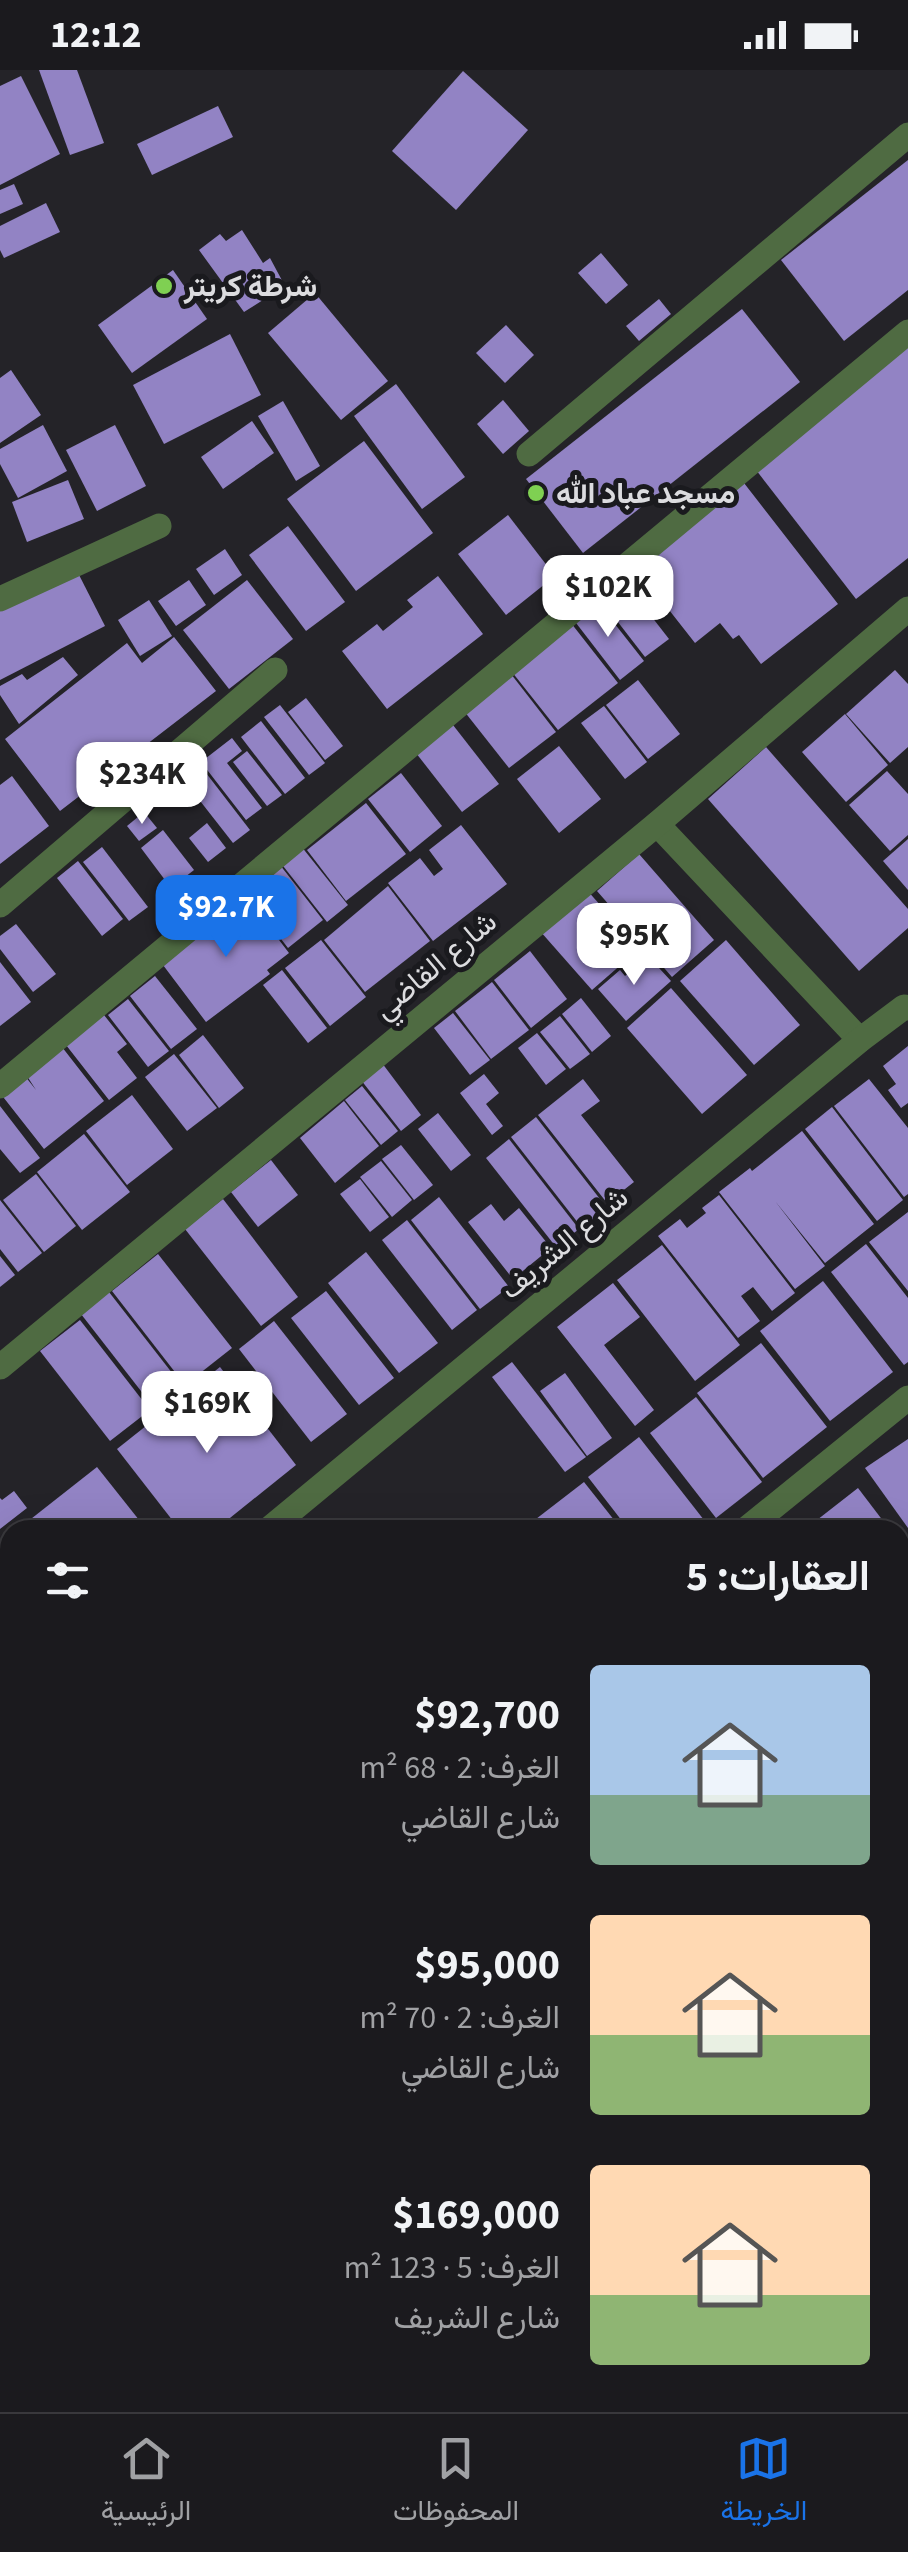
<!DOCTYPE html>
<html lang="ar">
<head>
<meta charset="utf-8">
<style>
	:root { --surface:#1b1a1e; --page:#28272b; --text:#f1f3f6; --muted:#a0a1a4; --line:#39383c; --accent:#1a73e8 }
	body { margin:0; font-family:"Source Sans 3",Vazirmatn,sans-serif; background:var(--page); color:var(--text); direction:rtl; height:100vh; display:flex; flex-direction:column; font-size:38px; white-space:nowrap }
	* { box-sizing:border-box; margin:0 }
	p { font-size:32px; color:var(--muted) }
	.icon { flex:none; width:55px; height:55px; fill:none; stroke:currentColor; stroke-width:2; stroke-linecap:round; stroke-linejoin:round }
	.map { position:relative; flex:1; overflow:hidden; direction:ltr }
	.side { position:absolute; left:0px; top:1450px; width:910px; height:892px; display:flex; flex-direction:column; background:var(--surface); border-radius:30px 30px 0 0; box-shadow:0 10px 40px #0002,0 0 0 2px var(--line); direction:rtl }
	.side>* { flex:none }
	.price { position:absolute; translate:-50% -85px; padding:0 22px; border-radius:20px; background:#fff; color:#222; font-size:32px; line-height:65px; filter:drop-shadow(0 2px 5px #0008) }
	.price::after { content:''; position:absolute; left:50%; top:60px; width:30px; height:22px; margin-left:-15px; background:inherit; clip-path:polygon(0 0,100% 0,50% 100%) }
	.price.on { background:var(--accent); color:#fff }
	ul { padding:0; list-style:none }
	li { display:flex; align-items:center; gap:30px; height:250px; padding:0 40px }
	li span { display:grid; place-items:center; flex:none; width:280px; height:200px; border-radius:10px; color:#555 }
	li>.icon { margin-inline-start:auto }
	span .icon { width:120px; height:120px; fill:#fffc; stroke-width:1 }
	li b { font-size:42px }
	h2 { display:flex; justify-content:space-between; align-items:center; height:120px; padding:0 40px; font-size:42px }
	.status { display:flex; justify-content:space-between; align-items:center; height:70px; padding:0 50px; background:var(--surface); direction:ltr }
	.status svg { height:28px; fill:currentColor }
	.menu { display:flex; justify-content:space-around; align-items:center; height:140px; border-top:2px solid var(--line); background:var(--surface); font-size:28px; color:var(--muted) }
	.menu a { display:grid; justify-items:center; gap:5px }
	.menu .on { color:var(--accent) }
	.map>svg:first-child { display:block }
	.building { fill:#9283c4 }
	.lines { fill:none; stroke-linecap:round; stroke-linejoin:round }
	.street { stroke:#4f6b42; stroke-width:25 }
	.poi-dot { fill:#7fd052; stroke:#1a1a1e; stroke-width:4 }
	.labels { text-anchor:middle; stroke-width:10; stroke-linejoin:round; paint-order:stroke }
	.poi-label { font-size:30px; font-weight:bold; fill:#dcdcdf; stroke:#1a1a1e; text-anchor:start }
	.street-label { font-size:30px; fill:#dcdcdf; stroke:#1a1a1e }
</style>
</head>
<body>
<div class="status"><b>12:12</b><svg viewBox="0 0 49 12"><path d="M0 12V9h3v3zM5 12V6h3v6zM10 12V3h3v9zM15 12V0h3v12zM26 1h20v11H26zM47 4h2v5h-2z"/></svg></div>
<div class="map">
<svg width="908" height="2342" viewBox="0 0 908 2342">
	<rect width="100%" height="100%" fill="#242328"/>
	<!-- building -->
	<g class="building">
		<polygon points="39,0 77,0 104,73 70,85"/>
		<polygon points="463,1 528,60 456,140 392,81"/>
		<polygon points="21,6 60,84 0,115 0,16"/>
		<polygon points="218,36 233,67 152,105 137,74"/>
		<polygon points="908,90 908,220 844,271 781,190"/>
		<polygon points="14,114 23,134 0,144 0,120"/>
		<polygon points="46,133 60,162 4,188 0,180 0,156"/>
		<polygon points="242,160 263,193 270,188 285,216 244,242 199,180 220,164 226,171"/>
		<polygon points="601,183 628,215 606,234 578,203"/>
		<polygon points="173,200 207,249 132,303 98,255"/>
		<polygon points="315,223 388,311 341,350 268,263"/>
		<polygon points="659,229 671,244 639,271 626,256"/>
		<polygon points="742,239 800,312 583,483 526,409"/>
		<polygon points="506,255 534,285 505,313 476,283"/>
		<polygon points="908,260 908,488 856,529 746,387"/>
		<polygon points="230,264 261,325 164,374 133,315"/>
		<polygon points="11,300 41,345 0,373 0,308"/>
		<polygon points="396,314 465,407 422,439 354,346"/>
		<polygon points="503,330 529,361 503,384 477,354"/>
		<polygon points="283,331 320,396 296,411 258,346"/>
		<polygon points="252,351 274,383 223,419 201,387"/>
		<polygon points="43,355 67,401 18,428 0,394 0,379"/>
		<polygon points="115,355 146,416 97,441 66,380"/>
		<polygon points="364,371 433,463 356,521 287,429"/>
		<polygon points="737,404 838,534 761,594 739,565 733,569 720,553 695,573 629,489"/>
		<polygon points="68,410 84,449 27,472 12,432"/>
		<polygon points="508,445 555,506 506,545 458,484"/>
		<polygon points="288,456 345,532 306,561 249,485"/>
		<polygon points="225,479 242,505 214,525 196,499"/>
		<polygon points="76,499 105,556 0,610 0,538"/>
		<polygon points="438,506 483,564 387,639 342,581 377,554 383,561 413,537 407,530"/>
		<polygon points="620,506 669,569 645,587 597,525"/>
		<polygon points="189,510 206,535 176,556 158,531"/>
		<polygon points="247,510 293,569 229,619 183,560"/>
		<polygon points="149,530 172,566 140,586 118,550"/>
		<polygon points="596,530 644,591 620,610 573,549"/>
		<polygon points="571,553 618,613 558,660 512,602"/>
		<polygon points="174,567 216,621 60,741 5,669 127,573 142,593"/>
		<polygon points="63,587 78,605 19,654 0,625 0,616 22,604 27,610"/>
		<polygon points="895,600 908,614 908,677 890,693 846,644"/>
		<polygon points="511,604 556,662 509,698 464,641"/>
		<polygon points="638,610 680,664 648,689 606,635"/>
		<polygon points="306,628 343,676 325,690 288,642"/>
		<polygon points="280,635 325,693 309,705 264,647"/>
		<polygon points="604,636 647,692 625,709 581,653"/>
		<polygon points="845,644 888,695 846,732 802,682"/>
		<polygon points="261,651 305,708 285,724 241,667"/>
		<polygon points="453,655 499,714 462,742 416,683"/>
		<polygon points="232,668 242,681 227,693 262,738 246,750 201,692"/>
		<polygon points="559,676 601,729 559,763 517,709"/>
		<polygon points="766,677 908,839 908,858 859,901 708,729"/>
		<polygon points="247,681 282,725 267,736 233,692"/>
		<polygon points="196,690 250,760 233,773 179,704"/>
		<polygon points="887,701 908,724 908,765 890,781 849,735"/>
		<polygon points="401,703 442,756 410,782 368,729"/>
		<polygon points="12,706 49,756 0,794 0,715"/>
		<polygon points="366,733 406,784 346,831 307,780"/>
		<polygon points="144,742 157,758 139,771 127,756"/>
		<polygon points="207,753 226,778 208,792 189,768"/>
		<polygon points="461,755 507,814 433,871 388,813 420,788 434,806 443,799 429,780"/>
		<polygon points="163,760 194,800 171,818 141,778"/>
		<polygon points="908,769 908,820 883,791"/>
		<polygon points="301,776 348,835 327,852 280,792"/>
		<polygon points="102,777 148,837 129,851 83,792"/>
		<polygon points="639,784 714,870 672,907 597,821"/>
		<polygon points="78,791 123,849 102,866 57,808"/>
		<polygon points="280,795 323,850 288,878 248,826 262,816 259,811"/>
		<polygon points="388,816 430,871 365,922 324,870"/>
		<polygon points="586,819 639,879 592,920 540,861"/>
		<polygon points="247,828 289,883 267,900 270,904 206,952 163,895 204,854 209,859"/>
		<polygon points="16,854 56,904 33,922 0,879 0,866"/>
		<polygon points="321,870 366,927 330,956 285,898"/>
		<polygon points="726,870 800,955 754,995 680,911"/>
		<polygon points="530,881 567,929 531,958 494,910"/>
		<polygon points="648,886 671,911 626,951 598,919 620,900 625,906"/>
		<polygon points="0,892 31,932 0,956"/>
		<polygon points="282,900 327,958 308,973 263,915"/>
		<polygon points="155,906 197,959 171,979 130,926"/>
		<polygon points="492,912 529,960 491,989 455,941"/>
		<polygon points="671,918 747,1005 702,1044 627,958"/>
		<polygon points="581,928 611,966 592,982 562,944"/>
		<polygon points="128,929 169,981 148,997 108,945"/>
		<polygon points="453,943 490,990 470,1005 434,958"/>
		<polygon points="104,945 127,974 117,982 137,1008 109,1030 66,975"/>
		<polygon points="560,946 590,984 570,999 540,962"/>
		<polygon points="537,963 566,999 546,1015 518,978"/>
		<polygon points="203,965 244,1018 219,1038 179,985"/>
		<polygon points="908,976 908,1033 901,1038 888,1020 896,1014 883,996"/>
		<polygon points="62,977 104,1031 44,1079 0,1023 21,1001 36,1020 27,1006"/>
		<polygon points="174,984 217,1038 187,1061 145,1007"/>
		<polygon points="382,993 421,1045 401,1061 361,1010"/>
		<polygon points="484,1004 499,1023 486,1034 503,1056 492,1065 460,1023"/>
		<polygon points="583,1009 600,1031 581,1045 634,1112 607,1133 538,1045"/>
		<polygon points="869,1009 908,1058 908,1124 904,1127 834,1036"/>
		<polygon points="362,1016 398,1061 381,1075 345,1030"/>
		<polygon points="132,1025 173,1079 127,1115 86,1061"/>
		<polygon points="344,1031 379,1076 335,1113 300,1068"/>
		<polygon points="0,1036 40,1088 20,1103 0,1079"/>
		<polygon points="832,1037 903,1130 877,1151 805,1059"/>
		<polygon points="438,1043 471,1085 451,1101 418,1059"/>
		<polygon points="536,1047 607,1138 582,1158 511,1067"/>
		<polygon points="802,1061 874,1154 825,1193 775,1131 825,1196 795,1219 719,1122 750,1098 752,1101"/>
		<polygon points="84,1064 130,1122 82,1160 37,1102"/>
		<polygon points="509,1069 579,1159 556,1177 486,1088"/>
		<polygon points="401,1075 433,1115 414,1130 382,1089"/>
		<polygon points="271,1090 298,1125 258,1157 231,1122"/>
		<polygon points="381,1091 412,1130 392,1147 360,1107"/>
		<polygon points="36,1104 76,1156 44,1182 3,1130"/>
		<polygon points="360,1109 389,1147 370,1162 340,1124"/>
		<polygon points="719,1125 795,1223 772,1241 753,1217 741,1226 760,1251 738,1268 658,1166 680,1149 687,1158 706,1143 702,1138"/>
		<polygon points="439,1127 509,1217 480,1239 411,1150"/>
		<polygon points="223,1129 298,1227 261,1256 185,1159"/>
		<polygon points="0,1130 42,1183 18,1202 0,1179"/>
		<polygon points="491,1134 504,1151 519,1138 551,1178 513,1209 468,1152"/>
		<polygon points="908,1142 908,1221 869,1172"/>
		<polygon points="407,1150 477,1240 452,1260 382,1170"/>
		<polygon points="866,1174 908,1228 908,1292 904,1295 831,1202"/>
		<polygon points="662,1175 740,1275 695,1311 617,1210"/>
		<polygon points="366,1182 438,1273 399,1303 328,1213"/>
		<polygon points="158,1184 232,1278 185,1315 112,1221"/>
		<polygon points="0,1186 15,1205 0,1217"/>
		<polygon points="823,1211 893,1302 830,1351 760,1261"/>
		<polygon points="613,1213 640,1247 604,1275 654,1340 635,1356 557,1257"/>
		<polygon points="326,1221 394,1308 359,1335 291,1248"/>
		<polygon points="109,1222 183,1317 155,1339 81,1244"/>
		<polygon points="80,1250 150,1340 110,1371 40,1281"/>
		<polygon points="274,1251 347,1344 311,1372 239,1279"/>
		<polygon points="761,1273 827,1357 763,1408 697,1323"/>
		<polygon points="512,1292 586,1387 565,1402 492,1307"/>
		<polygon points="220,1297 296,1395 215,1460 180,1460 117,1379"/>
		<polygon points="565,1303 612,1368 587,1386 540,1321"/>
		<polygon points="696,1327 762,1412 716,1448 650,1363"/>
		<polygon points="639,1367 704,1450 691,1460 629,1460 588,1407"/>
		<polygon points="908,1369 908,1458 865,1398"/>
		<polygon points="97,1397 147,1460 26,1460 22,1456"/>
		<polygon points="584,1412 622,1460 545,1460 536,1449"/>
		<polygon points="858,1418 890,1460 810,1460 808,1457"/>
		<polygon points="14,1421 27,1438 0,1459 0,1428 2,1430"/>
		<polygon points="10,1463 10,1519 0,1506 0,1471"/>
		<polygon points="900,1473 908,1483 908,1522 900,1528"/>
		<polygon points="0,1514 10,1527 10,1621 8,1618 0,1624"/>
		<polygon points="908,1532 908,1608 900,1594 900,1537"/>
		<polygon points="900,1655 904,1661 908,1658 908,1698 900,1705"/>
		<polygon points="6,1702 10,1706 10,1780 0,1788 0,1707"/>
		<polygon points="900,1794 908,1806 908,1871 900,1859"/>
		<polygon points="10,1815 10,1848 0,1835 0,1824"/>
		<polygon points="0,1886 10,1899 10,1963 0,1949"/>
		<polygon points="900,1893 908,1906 908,1941 900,1946"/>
		<polygon points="908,1956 908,2021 900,2027 900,1962"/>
		<polygon points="900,2039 908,2050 908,2053 900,2060"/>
		<polygon points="908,2063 908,2104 900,2110 900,2069"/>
		<polygon points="10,2131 10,2213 7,2216 0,2207 0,2139"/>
		<polygon points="908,2180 908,2215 900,2202 900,2186"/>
		<polygon points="10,2298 10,2332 62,2332 70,2342 0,2342 0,2306"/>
		<polygon points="900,2310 908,2320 908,2325 900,2331"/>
		<polygon points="76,2332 100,2332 88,2342"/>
		<polygon points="216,2332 306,2332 314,2342 205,2342"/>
		<polygon points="351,2332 409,2332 397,2342 357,2342"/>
		<polygon points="426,2332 447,2332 454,2342 415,2342"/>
		<polygon points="467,2332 490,2332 479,2342 475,2342"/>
		<polygon points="527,2332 575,2332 583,2342 516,2342"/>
		<polygon points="702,2332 757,2332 764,2342 699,2342 696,2338"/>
		<polygon points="765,2332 898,2332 886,2342 772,2342"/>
	</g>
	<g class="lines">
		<!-- street -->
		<g class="street">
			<polyline points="529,384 908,65"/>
			<polyline points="0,529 159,456"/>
			<polyline points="657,754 860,970"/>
			<polyline points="0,835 275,600"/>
			<polyline points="0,1016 908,262"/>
			<polyline points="0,1297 657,754 908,539"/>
			<polyline points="268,1460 860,970 904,937 908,938"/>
			<polyline points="745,1460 908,1328"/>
			<polyline points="0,1682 10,1673"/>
			<polyline points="900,1745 908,1739"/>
			<polyline points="0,2069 10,2060"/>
			<polyline points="900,2138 908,2131"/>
			<polyline points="305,2332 311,2342"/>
			<polyline points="163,2342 174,2332"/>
			<polyline points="637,2342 650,2332"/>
		</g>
	</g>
	<!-- markers -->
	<g class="poi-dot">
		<circle cx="164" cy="216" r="10"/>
		<circle cx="536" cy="423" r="10"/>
	</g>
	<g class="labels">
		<!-- poi labels -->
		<g class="poi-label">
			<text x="184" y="226">شرطة كريتر</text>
			<text x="556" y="433">مسجد عباد الله</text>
		</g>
		<!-- street labels -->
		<g class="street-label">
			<text transform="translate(435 895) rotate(-40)" y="10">شارع القاضي</text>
			<text transform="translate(564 1173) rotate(-40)" y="10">شارع الشريف</text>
		</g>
	</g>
</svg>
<b class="price" style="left:608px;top:570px">$102K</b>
<b class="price" style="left:142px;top:757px">$234K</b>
<b class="price on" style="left:226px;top:890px">$92.7K</b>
<b class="price" style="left:634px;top:918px">$95K</b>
<b class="price" style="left:207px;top:1386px">$169K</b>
<section class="side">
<h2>العقارات: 5<svg class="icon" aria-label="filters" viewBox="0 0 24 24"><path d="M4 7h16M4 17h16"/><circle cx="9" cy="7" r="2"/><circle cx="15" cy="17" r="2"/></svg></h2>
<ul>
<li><span style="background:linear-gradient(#a9c7e8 65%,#7fa58c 0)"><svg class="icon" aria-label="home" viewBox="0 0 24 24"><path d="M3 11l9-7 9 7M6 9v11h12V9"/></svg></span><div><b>$92,700</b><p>الغرف: 2 · 68 m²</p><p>شارع القاضي</p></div></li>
<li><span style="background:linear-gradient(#ffd9b3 60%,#8fb573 0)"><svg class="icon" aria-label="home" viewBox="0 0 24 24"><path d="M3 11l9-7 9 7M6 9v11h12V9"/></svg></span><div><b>$95,000</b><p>الغرف: 2 · 70 m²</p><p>شارع القاضي</p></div></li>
<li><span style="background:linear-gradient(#ffd9b3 65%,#8fb573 0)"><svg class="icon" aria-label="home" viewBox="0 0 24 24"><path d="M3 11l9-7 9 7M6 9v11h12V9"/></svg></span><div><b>$169,000</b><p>الغرف: 5 · 123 m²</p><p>شارع الشريف</p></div></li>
</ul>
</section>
</div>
<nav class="menu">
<a class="on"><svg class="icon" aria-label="map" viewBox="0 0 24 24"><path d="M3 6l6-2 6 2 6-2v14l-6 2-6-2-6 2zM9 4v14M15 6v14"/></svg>الخريطة</a>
<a><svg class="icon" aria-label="saved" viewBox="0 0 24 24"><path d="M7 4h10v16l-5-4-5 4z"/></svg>المحفوظات</a>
<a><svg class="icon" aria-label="home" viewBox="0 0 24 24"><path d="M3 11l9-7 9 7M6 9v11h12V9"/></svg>الرئيسية</a>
</nav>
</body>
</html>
